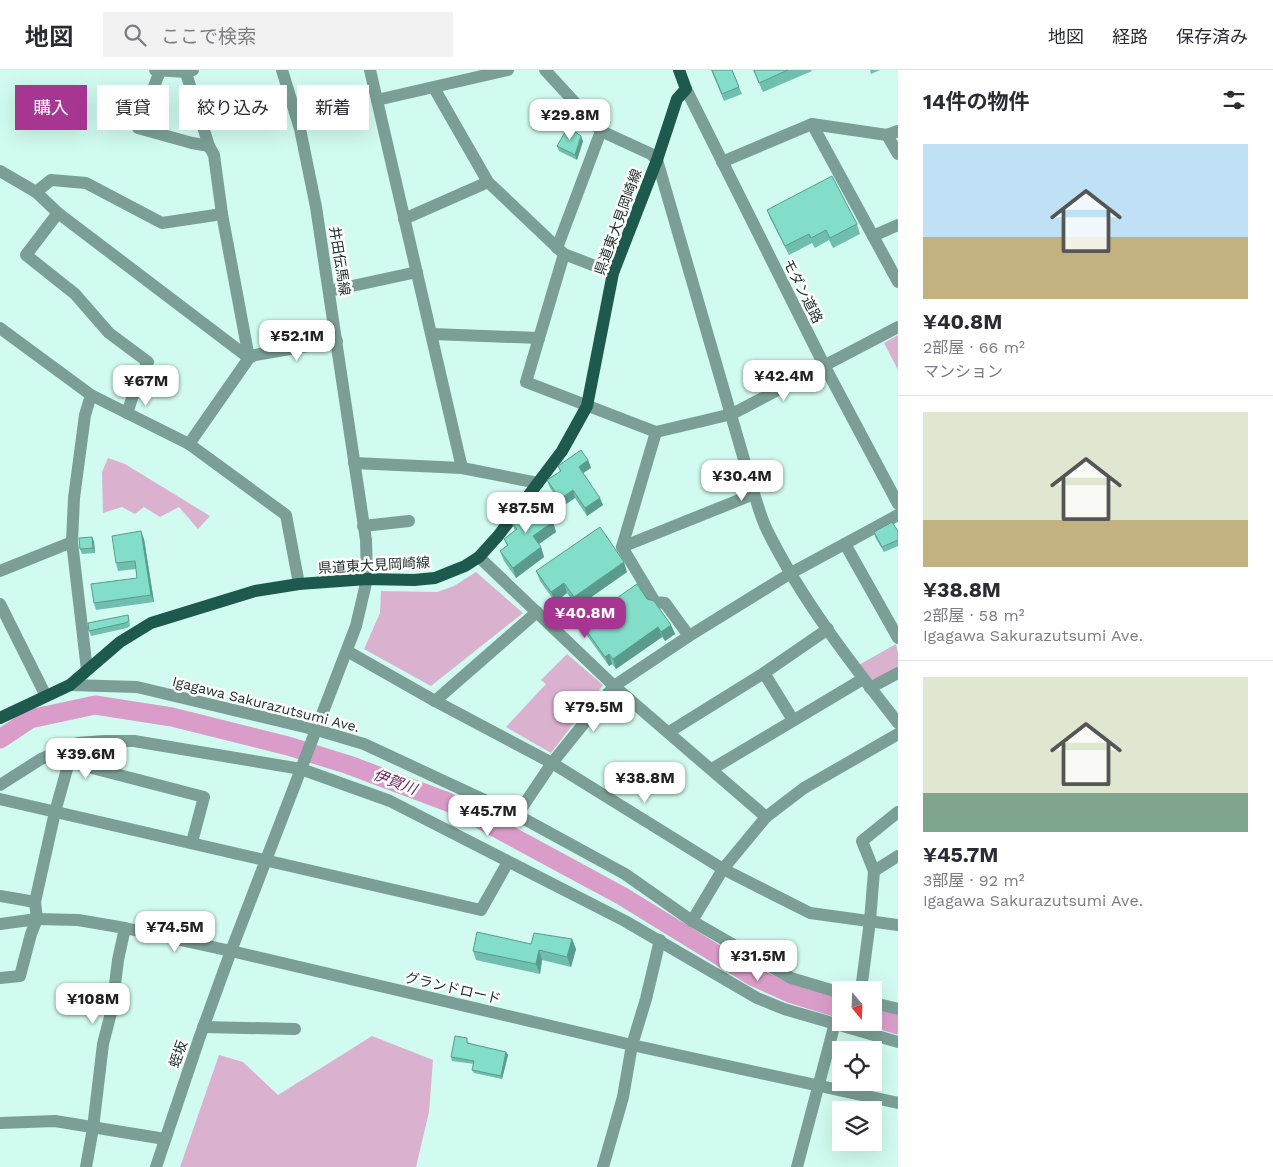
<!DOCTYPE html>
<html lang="ja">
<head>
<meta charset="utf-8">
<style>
	:root { --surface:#fff; --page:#f2f2f3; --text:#2b2b33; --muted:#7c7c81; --line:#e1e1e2; --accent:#a73692 }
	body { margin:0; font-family:"Work Sans","Noto Sans JP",sans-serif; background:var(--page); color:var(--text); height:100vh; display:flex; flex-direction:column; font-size:19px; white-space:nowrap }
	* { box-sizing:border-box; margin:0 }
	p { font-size:16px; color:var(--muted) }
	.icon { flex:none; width:28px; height:28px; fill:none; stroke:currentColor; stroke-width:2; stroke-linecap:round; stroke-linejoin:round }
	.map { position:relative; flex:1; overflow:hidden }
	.side { display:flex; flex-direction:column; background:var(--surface); width:375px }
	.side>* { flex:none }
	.hud { position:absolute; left:15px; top:15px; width:475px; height:45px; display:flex; gap:10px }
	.needle { width:32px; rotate:161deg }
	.fabs { position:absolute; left:832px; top:911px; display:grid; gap:10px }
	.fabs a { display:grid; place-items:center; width:50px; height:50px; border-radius:0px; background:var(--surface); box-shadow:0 5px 20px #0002; font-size:25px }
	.price { position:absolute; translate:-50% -42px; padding:0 11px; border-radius:10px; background:#fff; color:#222; font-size:16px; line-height:32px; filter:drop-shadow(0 1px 2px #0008) }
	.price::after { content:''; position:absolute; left:50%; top:30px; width:15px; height:11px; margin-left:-8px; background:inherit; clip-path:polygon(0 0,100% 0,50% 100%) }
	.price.active { background:var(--accent); color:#fff }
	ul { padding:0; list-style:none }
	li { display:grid; align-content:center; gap:10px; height:265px; padding:0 25px }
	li+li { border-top:1px solid var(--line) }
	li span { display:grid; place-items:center; height:155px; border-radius:0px; color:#555 }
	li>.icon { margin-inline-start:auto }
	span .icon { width:90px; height:90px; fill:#fffc; stroke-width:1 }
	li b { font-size:21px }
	h2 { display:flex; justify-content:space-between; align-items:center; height:60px; padding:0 25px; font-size:21px }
	.pill { padding:0 18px; border-radius:0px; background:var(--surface); box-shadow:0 5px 20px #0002; font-size:18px; line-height:45px }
	.pill.active { background:var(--accent); color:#fff }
	header { display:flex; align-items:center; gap:30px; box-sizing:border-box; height:70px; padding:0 25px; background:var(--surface); border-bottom:1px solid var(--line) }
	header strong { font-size:24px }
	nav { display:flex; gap:28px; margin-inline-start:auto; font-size:18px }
	.search { width:350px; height:45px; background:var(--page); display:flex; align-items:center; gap:12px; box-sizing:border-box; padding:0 18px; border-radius:0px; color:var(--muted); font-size:19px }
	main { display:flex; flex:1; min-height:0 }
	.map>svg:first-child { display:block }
	.green { fill:#dab2cf }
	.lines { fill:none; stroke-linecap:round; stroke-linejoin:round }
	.river { stroke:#da9dca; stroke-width:19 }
	.minor { stroke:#7b9f96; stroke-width:12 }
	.major { stroke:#1e594d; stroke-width:12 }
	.wall { fill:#70bead }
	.shaded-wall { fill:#5b9b8d }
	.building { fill:#82ddc9; stroke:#5b9b8d }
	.labels { text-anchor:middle; stroke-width:5; stroke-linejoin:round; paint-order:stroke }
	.street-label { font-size:14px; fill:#21312d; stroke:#fdfdfd }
	.water-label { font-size:15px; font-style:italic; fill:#631d56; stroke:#fdfdfd }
</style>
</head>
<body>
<header>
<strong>地図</strong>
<div class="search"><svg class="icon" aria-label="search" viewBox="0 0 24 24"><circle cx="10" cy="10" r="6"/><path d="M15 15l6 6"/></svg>ここで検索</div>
<nav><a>地図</a><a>経路</a><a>保存済み</a></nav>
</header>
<main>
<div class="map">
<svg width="898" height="1097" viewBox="0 0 898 1097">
	<rect width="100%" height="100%" fill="#d1fbf0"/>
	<!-- green -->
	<g class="green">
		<polygon points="898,265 898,300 884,273"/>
		<polygon points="108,388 125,394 210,446 198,459 179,437 160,447 144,437 135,444 122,437 103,443 102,402"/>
		<polygon points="476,502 523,543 431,616 364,579 380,543 381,521 437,522 454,516"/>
		<polygon points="896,574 898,583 898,600 871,615 857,596"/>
		<polygon points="567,584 603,615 551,683 506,657 546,614 541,610"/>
		<polygon points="372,966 433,990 429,1042 416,1097 180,1097 219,985 243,992 278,1025"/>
	</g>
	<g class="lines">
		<!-- river -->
		<g class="river">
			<polyline points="0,669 30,649 95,635 172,647 288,676 349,695 448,732 622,826 752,906 792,924 841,939"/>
			<polyline points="874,948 898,955"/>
		</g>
		<!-- minor -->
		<g class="minor">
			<polyline points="155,0 186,2 193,0"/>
			<polyline points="185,0 209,76 214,85 222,144 249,288"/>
			<polyline points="370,0 462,398"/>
			<path d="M 545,0 L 601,61 L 651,84 L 657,90 L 754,424 C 758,435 761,448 767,460 C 801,529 851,593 898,653"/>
			<polyline points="160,1 138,58 192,73 209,76"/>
			<polyline points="434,18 488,112 564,184 613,203"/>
			<polyline points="686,19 824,295 898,434"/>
			<polyline points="377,30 508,0"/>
			<polyline points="812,54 898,212"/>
			<polyline points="887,65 898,84"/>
			<polyline points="722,92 812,54 887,65 898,61"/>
			<polyline points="0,101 36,122 58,143 249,288"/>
			<polyline points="36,122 51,110 86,113 162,153 222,144"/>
			<polyline points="58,143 26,185 75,224 109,263 148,292 138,311 127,343"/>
			<polyline points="404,149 488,112"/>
			<polyline points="873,166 898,155"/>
			<polyline points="557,178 601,61"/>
			<polyline points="564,184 526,312 656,362 732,344 898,257"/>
			<polyline points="329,221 417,202"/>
			<polyline points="0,258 91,325 189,374 286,445 299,514"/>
			<polyline points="432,264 539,268"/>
			<polyline points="656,362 622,477 655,532 665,533 689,566"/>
			<polyline points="189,374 249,288 255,285 337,271"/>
			<polyline points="354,393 462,398 538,413"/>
			<polyline points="363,456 409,451"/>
			<polyline points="845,474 898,568"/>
			<polyline points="622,477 754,424"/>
			<polyline points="479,487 614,616 766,747"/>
			<polyline points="0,501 72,472"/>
			<polyline points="0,534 46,626"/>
			<polyline points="347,581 435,631 552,693 723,799 810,843 898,855"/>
			<polyline points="87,600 72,472 74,428 85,345 91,325"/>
			<polyline points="764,603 793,650"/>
			<polyline points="70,615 137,617 317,660 364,674 517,745 625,804 692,851 791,908 841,923"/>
			<polyline points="870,618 898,603"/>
			<polyline points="435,631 537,542"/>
			<polyline points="669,662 764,603 828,559"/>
			<polyline points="712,699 863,609"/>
			<polyline points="0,715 41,689 61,680 78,673 104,671 134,671 301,699 390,731 625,851 757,928 784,939 898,972"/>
			<polyline points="0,729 481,840 508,792"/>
			<polyline points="517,745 552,693 614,616 689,566 791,503 898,445"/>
			<polyline points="874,801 898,786"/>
			<polyline points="0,826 35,832 37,849 31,864 20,906 0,908"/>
			<polyline points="35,832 55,742 69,692 204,727 192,772"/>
			<polyline points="692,851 723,799 766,747 804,718 898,664"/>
			<polyline points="0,854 37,849 78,850 125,858 231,881 632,975 898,1033"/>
			<polyline points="861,920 870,851 874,801 862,771 898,742"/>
			<polyline points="874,933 898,939"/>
			<polyline points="203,957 295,959"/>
			<polyline points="0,1053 55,1051 165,1069"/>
			<polyline points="86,1097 93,1058 103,974 112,939 118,890 125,858"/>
			<polyline points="156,1097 199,969 231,881 356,556 367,509 366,470 316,137 300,59 282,0"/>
			<polyline points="603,1097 623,1027 632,975 646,929 660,870"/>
			<polyline points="797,1097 835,953"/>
		</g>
		<!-- major -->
		<polyline class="major" points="0,648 70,615 120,572 151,553 255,521 299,514 367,509 414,510 435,508 465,496 479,487 498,466 562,381 587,336 613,203 657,90 677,29 686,19 679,0"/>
	</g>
	<!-- wall -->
	<g class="wall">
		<polygon points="711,0 732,0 742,24 724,31"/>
		<polygon points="753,0 811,0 812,1 763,22"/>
		<polygon points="870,0 880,0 871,4"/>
		<polygon points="583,71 577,90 559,81 557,76"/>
		<polygon points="767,140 857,154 860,164 833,178 829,170 815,178 812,173 789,185 771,150"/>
		<polygon points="588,390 591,398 583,403 603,435 587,446 575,428 563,436 550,418 547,410 560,402 558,396"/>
		<polygon points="511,451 553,452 556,462 539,474 541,477 544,487 516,508 504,491 500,481 507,476 504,469 515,461"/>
		<polygon points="898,461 898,476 884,482 875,467 874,462"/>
		<polygon points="92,467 94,472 95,483 82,484 80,479"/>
		<polygon points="144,469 154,532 96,540 94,533 137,508 136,499 118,501 116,493"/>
		<polygon points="536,501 627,502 577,537 567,523 555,532 540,511"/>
		<polygon points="647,529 671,555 675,564 665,571 662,567 616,599 612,594 609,596 585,563 581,553"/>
		<polygon points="128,545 130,556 127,558 91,566 89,561"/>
		<polygon points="572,869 576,879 571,897 542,890 540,904 476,890 473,881"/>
		<polygon points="469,971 468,973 506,982 508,985 502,1009 474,1003 472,1000 474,994 452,991 451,987"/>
	</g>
	<!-- shaded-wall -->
	<g class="shaded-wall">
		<polygon points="581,66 583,71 577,90 575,85"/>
		<polygon points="588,390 591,398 581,404 579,397"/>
		<polygon points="573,420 575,428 563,436 560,429"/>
		<polygon points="600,428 603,435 587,446 585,438"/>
		<polygon points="553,452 556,462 536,476 533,466"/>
		<polygon points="141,461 144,469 154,532 151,525"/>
		<polygon points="92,467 94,472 95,483 93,478"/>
		<polygon points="541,477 544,487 516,508 513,498"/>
		<polygon points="624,492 627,502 577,537 574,527"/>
		<polygon points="564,513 567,523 555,532 551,522"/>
		<polygon points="671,555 675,564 665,571 661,562"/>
		<polygon points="658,557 662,567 616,599 613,589"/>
		<polygon points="609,584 612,594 609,596 605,587"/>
		<polygon points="572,869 576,879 571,897 567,887"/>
		<polygon points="539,880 542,890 540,904 536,894"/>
		<polygon points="506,982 508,985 502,1009 501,1006"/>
	</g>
	<!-- building -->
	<g class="building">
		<polygon points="712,0 732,0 739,17 722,24"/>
		<polygon points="754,0 788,0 759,13"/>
		<polygon points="568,57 581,66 575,85 557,76"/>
		<polygon points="832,106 857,154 830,168 826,160 811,168 809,164 785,176 767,140"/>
		<polygon points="581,380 588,390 579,397 600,428 585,438 573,420 560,429 547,410 561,401 558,396"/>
		<polygon points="537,431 553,452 533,466 541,477 513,498 500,481 508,475 504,469 517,459 511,451"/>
		<polygon points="892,452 898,461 898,470 882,477 874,462"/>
		<polygon points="600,457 624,492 574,527 564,513 551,522 536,501"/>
		<polygon points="141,461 151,525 94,533 91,514 137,508 135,491 116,493 112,466"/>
		<polygon points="92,467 93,478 80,479 79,468"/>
		<polygon points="637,514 647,529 654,531 671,555 661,562 658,557 613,589 609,584 605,587 581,553"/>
		<polygon points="128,545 129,551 125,553 89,561 88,553"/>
		<polygon points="477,862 531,874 534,863 572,869 567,887 539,880 536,894 473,881"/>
		<polygon points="455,966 467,968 467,973 506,982 501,1006 472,1000 474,991 451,987"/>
	</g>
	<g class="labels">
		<!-- street labels -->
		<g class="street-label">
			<text transform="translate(618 152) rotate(-70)" y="5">県道東大見岡崎線</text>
			<text transform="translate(340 191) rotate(81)" y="5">井田伝馬線</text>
			<text transform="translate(803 221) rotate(63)" y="5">モダン道路</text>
			<text transform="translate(374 495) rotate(-3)" y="5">県道東大見岡崎線</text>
			<text transform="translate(266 634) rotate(14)" y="5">Igagawa Sakurazutsumi Ave.</text>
			<text transform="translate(453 918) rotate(13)" y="5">グランドロード</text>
			<text transform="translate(178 984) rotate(-71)" y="5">蛭坂</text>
		</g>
		<!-- water labels -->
		<g class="water-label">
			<text transform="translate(395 712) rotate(21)" y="5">伊賀川</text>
		</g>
	</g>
</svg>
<div class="fabs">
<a><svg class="needle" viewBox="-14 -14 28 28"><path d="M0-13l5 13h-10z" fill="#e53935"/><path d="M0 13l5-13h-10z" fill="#7c7c81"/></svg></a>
<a><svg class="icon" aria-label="locate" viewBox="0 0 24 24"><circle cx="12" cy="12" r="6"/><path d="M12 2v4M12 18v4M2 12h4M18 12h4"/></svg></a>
<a><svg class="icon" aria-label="layers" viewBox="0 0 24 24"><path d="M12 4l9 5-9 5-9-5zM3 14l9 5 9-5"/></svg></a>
</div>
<b class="price" style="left:570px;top:71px">¥29.8M</b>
<b class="price" style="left:297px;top:292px">¥52.1M</b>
<b class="price" style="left:784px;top:332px">¥42.4M</b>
<b class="price" style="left:146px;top:337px">¥67M</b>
<b class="price" style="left:742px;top:432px">¥30.4M</b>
<b class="price" style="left:526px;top:464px">¥87.5M</b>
<b class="price active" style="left:585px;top:569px">¥40.8M</b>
<b class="price" style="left:594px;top:663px">¥79.5M</b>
<b class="price" style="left:86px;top:710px">¥39.6M</b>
<b class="price" style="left:645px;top:734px">¥38.8M</b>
<b class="price" style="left:488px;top:767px">¥45.7M</b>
<b class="price" style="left:175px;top:883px">¥74.5M</b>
<b class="price" style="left:758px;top:912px">¥31.5M</b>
<b class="price" style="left:93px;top:955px">¥108M</b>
<div class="hud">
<a class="pill active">購入</a>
<a class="pill">賃貸</a>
<a class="pill">絞り込み</a>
<a class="pill">新着</a>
</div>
</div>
<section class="side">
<h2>14件の物件<svg class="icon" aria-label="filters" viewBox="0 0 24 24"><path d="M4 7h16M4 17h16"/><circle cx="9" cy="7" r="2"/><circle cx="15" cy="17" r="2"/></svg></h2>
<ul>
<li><span style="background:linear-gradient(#bfe0f5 60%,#c2b280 0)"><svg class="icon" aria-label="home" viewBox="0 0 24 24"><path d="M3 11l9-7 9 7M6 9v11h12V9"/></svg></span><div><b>¥40.8M</b><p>2部屋 · 66 m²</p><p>マンション</p></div></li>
<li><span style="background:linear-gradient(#dfe7d0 70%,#c2b280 0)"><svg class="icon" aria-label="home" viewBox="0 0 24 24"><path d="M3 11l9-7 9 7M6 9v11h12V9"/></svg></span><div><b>¥38.8M</b><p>2部屋 · 58 m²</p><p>Igagawa Sakurazutsumi Ave.</p></div></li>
<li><span style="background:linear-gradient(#dfe7d0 75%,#7fa58c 0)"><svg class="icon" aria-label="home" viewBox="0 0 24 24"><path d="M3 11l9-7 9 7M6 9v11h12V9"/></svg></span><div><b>¥45.7M</b><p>3部屋 · 92 m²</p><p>Igagawa Sakurazutsumi Ave.</p></div></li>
</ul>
</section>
</main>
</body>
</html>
